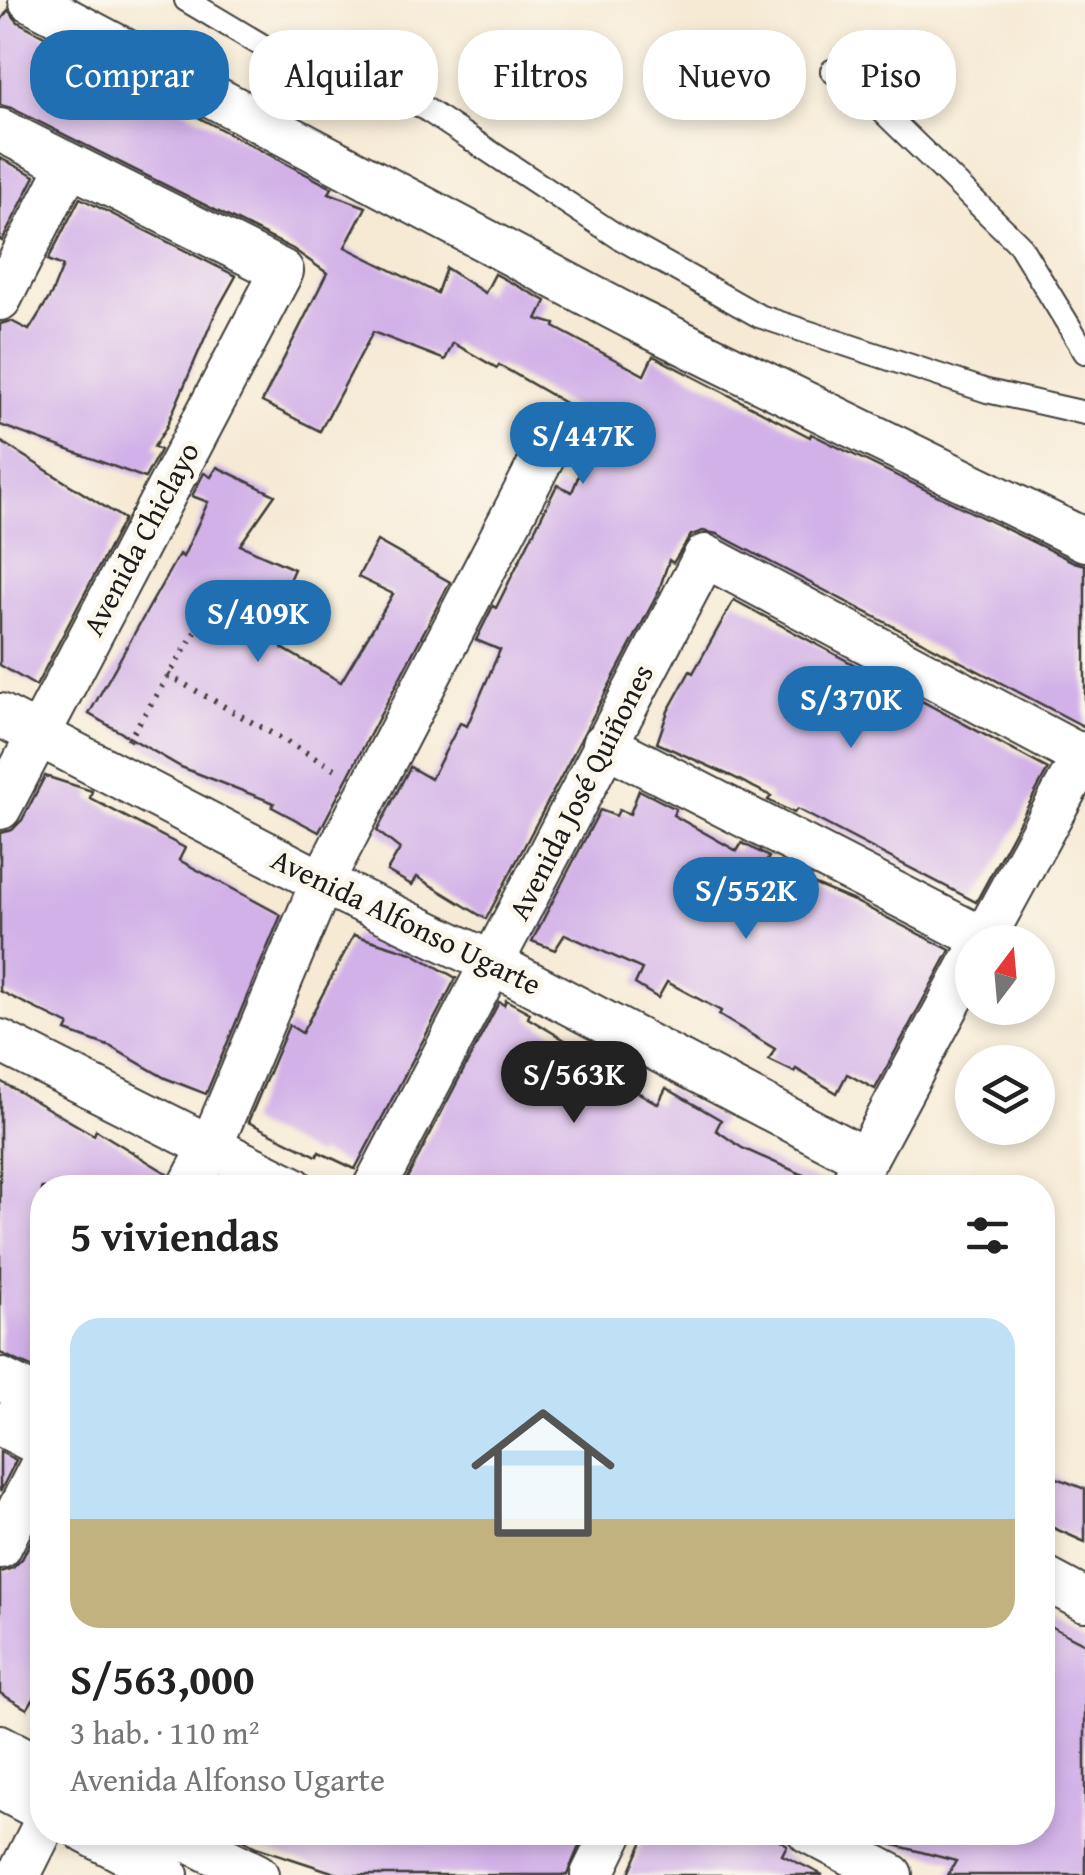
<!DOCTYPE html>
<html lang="es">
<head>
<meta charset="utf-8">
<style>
	:root { --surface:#fff; --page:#f6f6f6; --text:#222; --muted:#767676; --accent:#1f6fb2 }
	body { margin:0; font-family:"Gentium Book Plus",serif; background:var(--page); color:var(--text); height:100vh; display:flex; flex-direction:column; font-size:38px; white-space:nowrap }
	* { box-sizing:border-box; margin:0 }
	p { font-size:32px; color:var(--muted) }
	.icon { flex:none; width:55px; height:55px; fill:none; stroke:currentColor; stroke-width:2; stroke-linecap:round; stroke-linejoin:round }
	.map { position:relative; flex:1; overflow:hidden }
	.side { position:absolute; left:30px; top:1175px; width:1025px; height:670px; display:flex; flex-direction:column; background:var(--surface); border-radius:40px; box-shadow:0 5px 15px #0003 }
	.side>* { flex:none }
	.guide { position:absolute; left:30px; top:30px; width:1025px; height:90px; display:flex; gap:20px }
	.needle { width:65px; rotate:16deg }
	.buttons { position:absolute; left:955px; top:925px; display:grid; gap:20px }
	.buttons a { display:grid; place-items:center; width:100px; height:100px; border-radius:50%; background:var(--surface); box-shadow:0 5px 15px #0003; font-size:50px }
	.price { position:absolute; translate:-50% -85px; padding:0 22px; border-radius:35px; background:var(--accent); color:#fff; font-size:32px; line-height:65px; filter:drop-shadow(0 2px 5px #0008) }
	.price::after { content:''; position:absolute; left:50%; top:60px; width:30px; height:22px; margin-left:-15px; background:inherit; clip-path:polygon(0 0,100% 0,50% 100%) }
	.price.current { background:#222; color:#fff }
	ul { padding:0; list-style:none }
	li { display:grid; align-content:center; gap:20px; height:530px; padding:0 40px }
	li span { display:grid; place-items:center; height:310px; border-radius:30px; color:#555 }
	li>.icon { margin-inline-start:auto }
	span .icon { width:180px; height:180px; fill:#fffc; stroke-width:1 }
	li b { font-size:42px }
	h2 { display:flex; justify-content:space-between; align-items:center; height:120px; padding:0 40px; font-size:42px }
	.pill { padding:0 35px; border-radius:40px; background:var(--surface); box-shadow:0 5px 15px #0003; font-size:35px; line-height:90px }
	.pill.current { background:var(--accent); color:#fff }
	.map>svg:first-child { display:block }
	.building { fill:#d2b1e8 }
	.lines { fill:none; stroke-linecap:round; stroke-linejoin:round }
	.service-casing { stroke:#3d3b38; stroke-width:26 }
	.minor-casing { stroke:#3d3b38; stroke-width:46 }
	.path { stroke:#3d3b38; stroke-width:6; stroke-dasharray:2.5 8; stroke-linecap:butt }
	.service { stroke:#fff; stroke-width:22 }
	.minor { stroke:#fff; stroke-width:42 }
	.labels { text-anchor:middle; stroke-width:10; stroke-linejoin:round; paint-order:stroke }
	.street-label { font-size:30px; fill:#1c1c1c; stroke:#fbf7ec }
</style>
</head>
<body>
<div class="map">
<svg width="1085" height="1875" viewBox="0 0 1085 1875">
	<rect width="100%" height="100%" fill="#fbf7ec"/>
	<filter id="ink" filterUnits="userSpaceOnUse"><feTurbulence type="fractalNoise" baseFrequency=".01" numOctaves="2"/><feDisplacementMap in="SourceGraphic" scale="20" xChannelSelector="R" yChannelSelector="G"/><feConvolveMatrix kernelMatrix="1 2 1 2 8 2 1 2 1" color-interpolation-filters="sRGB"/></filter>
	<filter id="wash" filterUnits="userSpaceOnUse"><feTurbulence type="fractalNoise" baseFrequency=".0048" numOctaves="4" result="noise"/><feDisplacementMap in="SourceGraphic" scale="40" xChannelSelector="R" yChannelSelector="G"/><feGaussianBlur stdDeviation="2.25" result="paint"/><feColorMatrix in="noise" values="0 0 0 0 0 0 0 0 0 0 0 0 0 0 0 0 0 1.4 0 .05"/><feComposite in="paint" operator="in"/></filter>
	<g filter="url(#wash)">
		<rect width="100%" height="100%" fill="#f6ead5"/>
		<g id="blocks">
			<!-- building -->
			<g class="building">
				<polygon points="8,10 18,22 332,188 329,193 366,207 345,247 437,293 446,268 485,293 495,274 546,301 537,319 555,324 554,327 644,375 653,356 810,437 811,434 1074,562 1085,565 1085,727 717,534 703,531 691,535 673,563 669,560 658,593 486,919 417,877 412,885 387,871 400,849 377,831 410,767 431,779 460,723 467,726 500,650 476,640 493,606 496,608 557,485 572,492 600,423 499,365 497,368 453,343 445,360 373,332 320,431 262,402 327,273 293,249 11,108 0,105 0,22"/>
				<polygon points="0,158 35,176 2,241 0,240"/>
				<polygon points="80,198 236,276 216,312 166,428 154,447 160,450 145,478 0,425 0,324 11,321 29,330 51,295 63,266 48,260"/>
				<polygon points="0,441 124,519 36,686 0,665"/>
				<polygon points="217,467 275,495 240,545 294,569 277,607 300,620 282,648 341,682 393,594 358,577 377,541 450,582 319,832 272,807 274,803 181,767 89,714 179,554 183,557 208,502 192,496 204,473 211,477"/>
				<polygon points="734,600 1048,769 976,902 797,809 794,813 768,800 771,796 731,776 657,743 668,711 690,671 693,673"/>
				<polygon points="45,776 92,791 90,798 185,848 179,860 281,915 206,1094 165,1078 111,1047 66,1031 69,1025 0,991 0,833 12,830 22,820"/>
				<polygon points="639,790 676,809 673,815 737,851 742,843 769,857 765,864 854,901 950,950 875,1089 847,1074 837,1093 796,1069 794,1072 769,1060 775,1049 719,1015 721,1011 667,982 658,998 635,984 642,969 565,934 555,950 532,941 600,810 616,816 619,810 630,814"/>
				<polygon points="354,935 412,953 456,978 355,1169 319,1152 317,1156 248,1122 289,1025 302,1033"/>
				<polygon points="506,1000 530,1013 528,1018 575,1046 572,1054 658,1104 666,1088 721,1120 716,1130 742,1148 826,1185 825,1188 402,1188 499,1002 504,1005"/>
				<polygon points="0,1081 94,1135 96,1130 168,1174 164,1188 42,1188 42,1372 0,1353"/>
				<polygon points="0,1452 16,1460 0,1492"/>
				<polygon points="1042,1472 1085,1489 1085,1542 1042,1523"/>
				<polygon points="42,1518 42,1685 27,1709 0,1693 0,1572 13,1568 22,1559"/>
				<polygon points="1042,1622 1085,1644 1085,1875 948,1875 956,1861 883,1842 884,1832 1042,1832"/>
				<polygon points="228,1832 585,1832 567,1875 341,1875 256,1847"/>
				<polygon points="647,1832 768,1832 787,1845 782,1855 823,1875 628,1875"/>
			</g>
		</g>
	</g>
	<g filter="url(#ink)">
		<use href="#blocks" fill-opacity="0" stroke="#3d3b38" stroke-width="2.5"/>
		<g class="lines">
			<defs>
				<g id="service">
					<polyline points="186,0 290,62 421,106 620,238 759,316 987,391 1085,413"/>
					<polyline points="832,71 875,104 1019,244 1085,352"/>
				</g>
				<g id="minor">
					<polyline points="30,0 634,319 1085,540"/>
					<polyline points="0,130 282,271 0,808"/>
					<polyline points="0,299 69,165"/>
					<polyline points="0,715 322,882 492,963 865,1159"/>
					<polyline points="604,744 984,939"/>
					<polyline points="982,942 1085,753"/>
					<polyline points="0,1041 293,1188"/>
					<polyline points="189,1188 211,1146 322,882 547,449"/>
					<polyline points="374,1188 705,556 1083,757"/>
					<polyline points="850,1188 972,961"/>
					<polyline points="0,1379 42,1400"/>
					<polyline points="0,1424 42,1446"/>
					<polyline points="0,1547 42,1464"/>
					<polyline points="1042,1577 1085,1600"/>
					<polyline points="0,1746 42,1768"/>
					<polyline points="0,1788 42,1810"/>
					<polyline points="86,1832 167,1875"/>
					<polyline points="171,1832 257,1875"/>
					<polyline points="809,1832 891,1875"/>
					<polyline points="19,1875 42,1829"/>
					<polyline points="592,1875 613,1832"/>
				</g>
			</defs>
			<!-- service casing -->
			<use href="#service" class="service-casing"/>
			<!-- minor casing -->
			<use href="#minor" class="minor-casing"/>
			<!-- path -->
			<g class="path">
				<polyline points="168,675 337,770"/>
				<polyline points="128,741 227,581"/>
			</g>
			<!-- service -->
			<use href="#service" class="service"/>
			<!-- minor -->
			<use href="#minor" class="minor"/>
		</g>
	</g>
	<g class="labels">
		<!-- street labels -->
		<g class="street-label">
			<text transform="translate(141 539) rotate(-62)" y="10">Avenida Chiclayo</text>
			<text transform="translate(581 792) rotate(-63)" y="10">Avenida José Quiñones</text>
			<text transform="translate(406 922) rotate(26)" y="10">Avenida Alfonso Ugarte</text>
		</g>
	</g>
</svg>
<div class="buttons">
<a><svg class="needle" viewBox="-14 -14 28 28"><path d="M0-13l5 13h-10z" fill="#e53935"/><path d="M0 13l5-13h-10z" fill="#767676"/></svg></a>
<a><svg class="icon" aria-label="layers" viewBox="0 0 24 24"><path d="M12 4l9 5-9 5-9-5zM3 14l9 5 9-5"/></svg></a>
</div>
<b class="price" style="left:583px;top:487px">S/447K</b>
<b class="price" style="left:258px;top:665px">S/409K</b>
<b class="price" style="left:851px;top:751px">S/370K</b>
<b class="price" style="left:746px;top:942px">S/552K</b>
<b class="price current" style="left:574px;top:1126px">S/563K</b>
<div class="guide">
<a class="pill current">Comprar</a>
<a class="pill">Alquilar</a>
<a class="pill">Filtros</a>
<a class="pill">Nuevo</a>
<a class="pill">Piso</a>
</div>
<section class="side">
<h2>5 viviendas<svg class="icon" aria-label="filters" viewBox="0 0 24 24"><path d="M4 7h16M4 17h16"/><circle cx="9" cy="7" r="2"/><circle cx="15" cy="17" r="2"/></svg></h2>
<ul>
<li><span style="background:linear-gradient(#bfe0f5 65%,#c2b280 0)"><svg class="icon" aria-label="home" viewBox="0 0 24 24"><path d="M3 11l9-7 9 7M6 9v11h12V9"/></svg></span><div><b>S/563,000</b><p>3 hab. · 110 m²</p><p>Avenida Alfonso Ugarte</p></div></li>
</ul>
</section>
</div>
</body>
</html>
